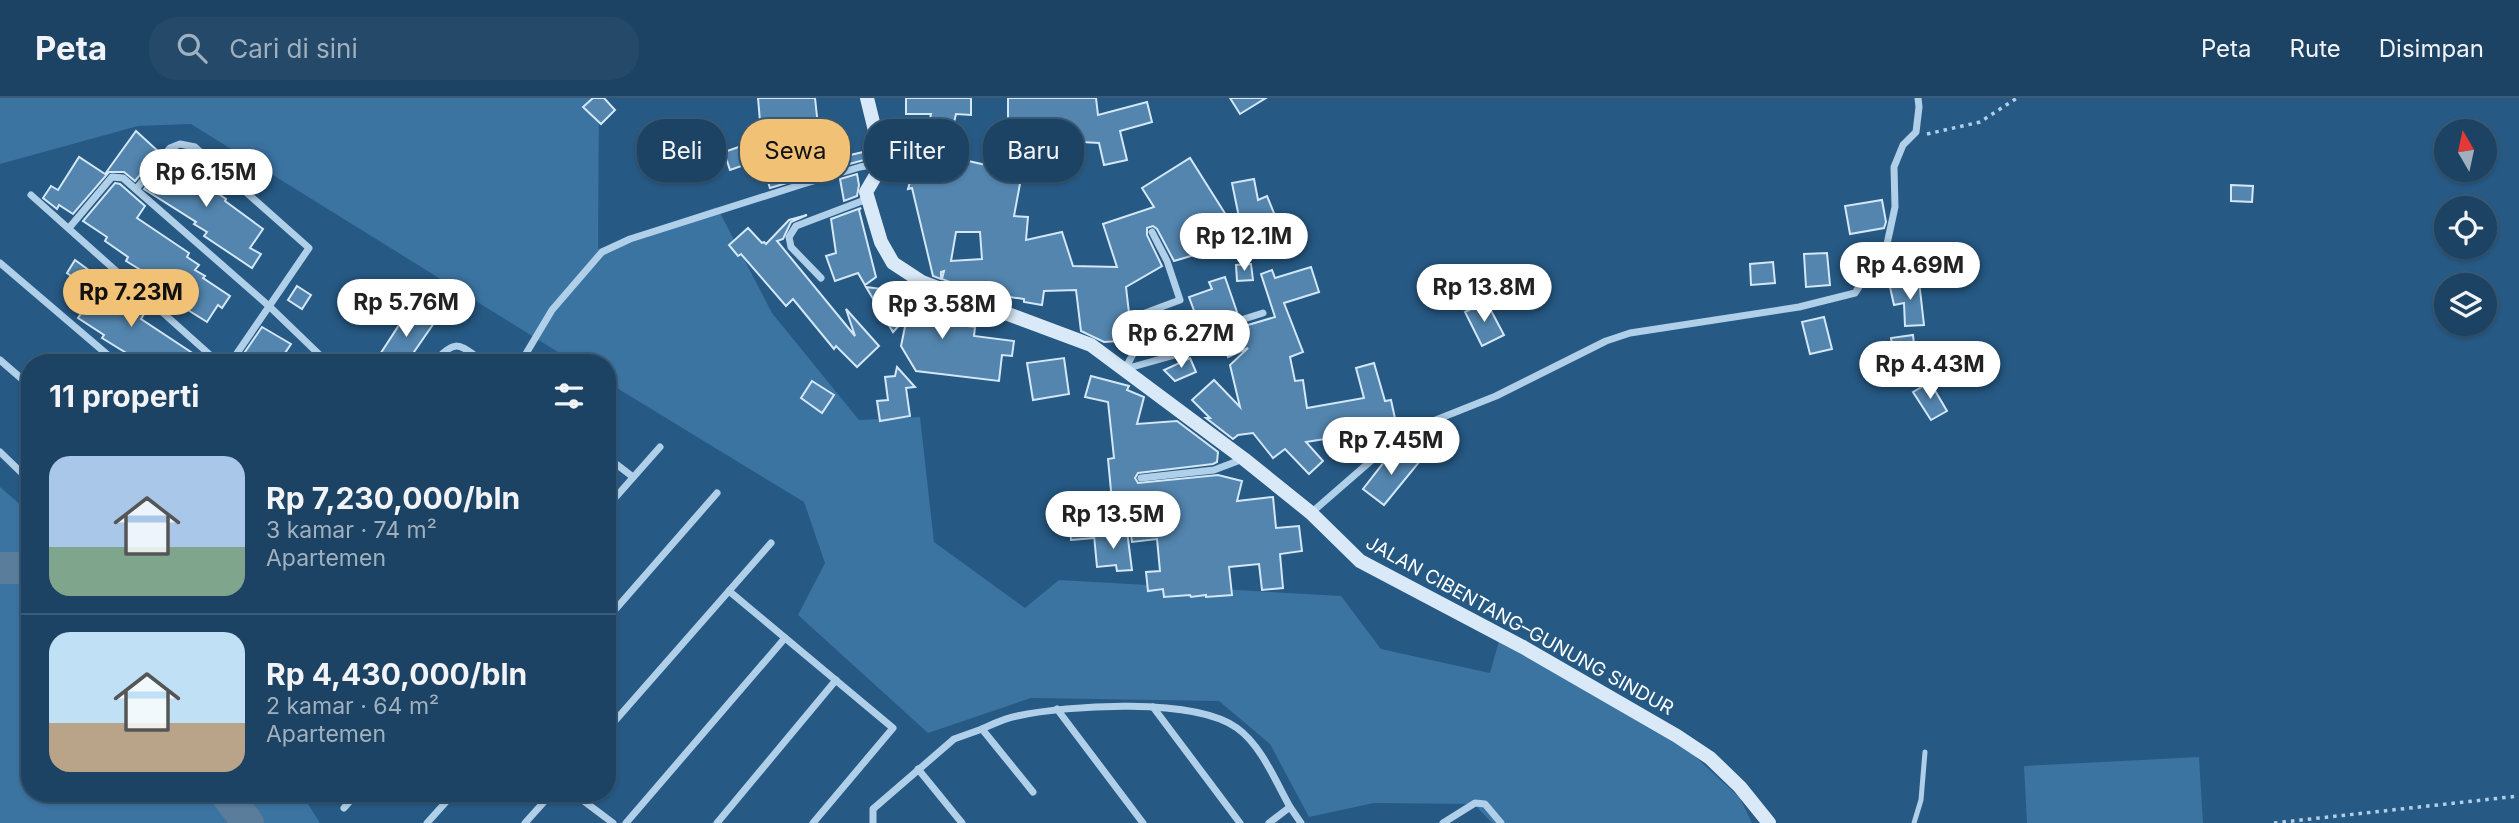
<!DOCTYPE html>
<html lang="id">
<head>
<meta charset="utf-8">
<style>
	:root { --surface:#1c4363; --page:#254a69; --text:#f1f3f6; --muted:#a0b0be; --line:#3a5c78; --accent:#f1c175 }
	body { margin:0; font-family:Inter,sans-serif; background:var(--page); color:var(--text); height:100vh; display:flex; flex-direction:column; font-size:26px; white-space:nowrap }
	* { box-sizing:border-box; margin:0 }
	p { font-size:23px; color:var(--muted) }
	.icon { flex:none; width:38px; height:38px; fill:none; stroke:currentColor; stroke-width:2; stroke-linecap:round; stroke-linejoin:round }
	.map { position:relative; flex:1; overflow:hidden }
	.sheet { position:absolute; left:21px; top:256px; width:595px; height:448px; display:flex; flex-direction:column; background:var(--surface); border-radius:28px; box-shadow:0 2px 5px #0004,0 0 0 2px var(--line) }
	.sheet>* { flex:none }
	.hud { position:absolute; left:637px; top:21px; width:665px; height:63px; display:flex; gap:14px }
	.needle { width:46px; rotate:351deg }
	.buttons { position:absolute; left:2434px; top:21px; display:grid; gap:14px }
	.buttons a { display:grid; place-items:center; width:63px; height:63px; border-radius:50%; background:var(--surface); box-shadow:0 2px 5px #0004,0 0 0 2px var(--line); font-size:35px }
	.price { position:absolute; translate:-50% -60px; padding:0 16px; border-radius:24px; background:#fff; color:#222; font-size:23px; line-height:46px; filter:drop-shadow(0 2px 4px #0008) }
	.price::after { content:''; position:absolute; left:50%; top:42px; width:21px; height:16px; margin-left:-10px; background:inherit; clip-path:polygon(0 0,100% 0,50% 100%) }
	.price.selected { background:var(--accent); color:#111 }
	ul { padding:0; list-style:none }
	li { display:flex; align-items:center; gap:21px; height:175px; padding:0 28px }
	li+li { border-top:2px solid var(--line) }
	li span { display:grid; place-items:center; flex:none; width:196px; height:140px; border-radius:21px; color:#555 }
	li>.icon { margin-inline-start:auto }
	span .icon { width:84px; height:84px; fill:#fffc; stroke-width:1 }
	li b { font-size:30px }
	h2 { display:flex; justify-content:space-between; align-items:center; height:84px; padding:0 28px; font-size:30px }
	.tag { padding:0 24px; border-radius:28px; background:var(--surface); box-shadow:0 2px 5px #0004,0 0 0 2px var(--line); font-size:24px; line-height:63px }
	.tag.selected { background:var(--accent); color:#111 }
	header { display:flex; align-items:center; gap:42px; box-sizing:border-box; height:98px; padding:0 35px; background:var(--surface); border-bottom:2px solid var(--line) }
	header strong { font-size:33px }
	nav { display:flex; gap:38px; margin-inline-start:auto; font-size:24px }
	.search { width:490px; height:63px; background:var(--page); display:flex; align-items:center; gap:18px; box-sizing:border-box; padding:0 24px; border-radius:28px; color:var(--muted); font-size:26px }
	.map>svg:first-child { display:block }
	.green { fill:#3b73a1 }
	.lines { fill:none; stroke-linecap:round; stroke-linejoin:round }
	.river { stroke:#597d9b; stroke-width:32 }
	.building { fill:#5385ae; stroke:#d3e7f6; stroke-width:2; fill-rule:evenodd }
	.path { stroke:#b0cfe8; stroke-width:3.5; stroke-dasharray:3.5 5; stroke-linecap:butt }
	.lane { stroke:#b0cfe8; stroke-width:5 }
	.street { stroke:#b0cfe8; stroke-width:7 }
	.secondary { stroke:#dae9f7; stroke-width:14 }
	.labels { text-anchor:middle; stroke-width:6; stroke-linejoin:round; paint-order:stroke }
	.street-label { font-size:19px; fill:#fff; stroke:#265984 }
</style>
</head>
<body>
<header>
<strong>Peta</strong>
<div class="search"><svg class="icon" aria-label="search" viewBox="0 0 24 24"><circle cx="10" cy="10" r="6"/><path d="M15 15l6 6"/></svg>Cari di sini</div>
<nav><a>Peta</a><a>Rute</a><a>Disimpan</a></nav>
</header>
<div class="map">
<svg width="2519" height="725" viewBox="0 0 2519 725">
	<rect width="100%" height="100%" fill="#265984"/>
	<!-- green -->
	<g class="green">
		<polygon points="0,0 599,0 598,151 717,109 772,215 859,322 920,319 934,444 1025,510 1059,482 1341,498 1381,551 1490,575 1499,543 1684,648 1740,700 1752,725 1492,725 1474,706 1374,705 1309,719 1270,646 1219,603 1031,600 928,635 798,517 825,465 804,404 607,284 607,264 574,264 191,26 138,28 0,66"/>
		<polygon points="0,389 30,415 30,695 301,695 320,725 0,725"/>
		<polygon points="2199,659 2203,725 2027,725 2024,668"/>
	</g>
	<g class="lines">
		<!-- river -->
		<g class="river">
			<polyline points="0,470 30,470"/>
			<polyline points="225,695 248,725"/>
		</g>
	</g>
	<!-- building -->
	<g class="building">
		<polygon points="593,0 604,0 615,12 601,26 583,9"/>
		<polygon points="758,0 815,0 818,28 761,35"/>
		<path d="M 906,0 L 971,0 L 971,17 L 956,16 L 946,58 L 1022,75 L 1014,118 L 1028,119 L 1026,142 L 1062,134 L 1073,168 L 1117,169 L 1103,126 L 1154,109 L 1142,90 L 1190,60 L 1238,136 L 1201,155 L 1174,163 L 1157,131 L 1153,128 L 1147,130 L 1147,137 L 1162,168 L 1126,189 L 1129,215 L 1132,214 L 1134,242 L 1104,244 L 1081,233 L 1076,192 L 1044,193 L 1042,207 L 1024,204 L 1024,201 L 989,196 L 989,199 L 942,181 L 944,173 L 941,174 L 941,181 L 933,178 L 912,90 L 908,91 L 917,58 L 921,59 L 931,16 L 906,16 ZM 956,134 L 980,134 L 982,161 L 951,163 Z"/>
		<polygon points="1008,0 1096,0 1098,17 1147,4 1152,24 1120,33 1127,62 1104,67 1099,45 1048,42 1052,63 1031,67 1024,25 1008,25"/>
		<polygon points="1230,0 1266,0 1240,16"/>
		<polygon points="136,33 159,54 135,83 124,74 109,74 73,116 59,107 57,111 43,100 51,88 58,92 79,59 105,76"/>
		<polygon points="750,45 756,63 730,72 724,54"/>
		<polygon points="863,54 864,62 824,73 823,64 843,61 842,59"/>
		<polygon points="172,57 207,79 205,83 218,91 216,94 226,101 225,103 263,131 250,150 261,156 252,170 204,138 207,134 194,126 196,124 144,91"/>
		<polygon points="796,66 800,81 770,90 765,75"/>
		<polygon points="857,76 859,87 857,98 844,103 840,81"/>
		<polygon points="1254,81 1258,102 1267,98 1276,120 1242,134 1232,85"/>
		<polygon points="115,85 120,86 145,108 137,120 189,155 187,159 199,167 195,172 205,178 203,180 230,198 222,210 218,207 207,224 172,202 173,200 161,192 163,189 150,181 152,179 126,163 128,159 105,143 107,139 83,123"/>
		<polygon points="2231,87 2253,88 2252,104 2231,103"/>
		<polygon points="1882,102 1886,124 1884,130 1850,136 1845,108"/>
		<polygon points="861,110 859,112 876,179 865,187 858,175 835,183 826,158 836,155 831,121"/>
		<polygon points="807,117 791,124 783,141 777,143 855,238 846,211 879,248 857,269 836,248 834,251 793,201 786,208 741,156 738,158 729,147 748,130 762,145 764,144 766,146 789,122"/>
		<polygon points="1827,155 1830,187 1806,189 1804,156"/>
		<polygon points="75,162 101,181 93,194 67,175"/>
		<polygon points="1773,164 1775,185 1751,187 1750,166"/>
		<polygon points="1251,166 1253,182 1237,183 1236,167"/>
		<polygon points="1311,169 1319,194 1284,205 1303,254 1290,259 1295,283 1303,282 1307,310 1364,300 1356,270 1374,265 1385,303 1391,302 1396,325 1354,334 1357,336 1306,344 1323,363 1309,376 1285,351 1273,360 1253,335 1238,337 1233,341 1206,320 1210,320 1192,302 1214,282 1240,309 1230,267 1248,250 1228,259 1221,235 1275,219 1261,176 1272,172 1275,180"/>
		<polygon points="1225,179 1238,217 1218,223 1218,219 1199,226 1189,199 1212,191 1209,184"/>
		<polygon points="1919,183 1924,227 1905,228 1904,205 1894,207 1890,189"/>
		<polygon points="102,184 144,216 141,221 206,264 175,264 164,257 160,264 141,264 102,240 104,237 78,220"/>
		<polygon points="297,188 311,197 302,211 288,202"/>
		<polygon points="866,189 906,194 904,209 929,213 927,223 975,229 974,238 1014,243 1012,258 1002,257 999,283 916,273 901,248 907,219 893,234"/>
		<polygon points="1486,203 1504,237 1482,248 1465,214"/>
		<polygon points="413,211 434,225 407,264 375,264 401,224 404,226"/>
		<polygon points="1824,219 1832,251 1810,256 1802,224"/>
		<polygon points="262,229 291,246 279,264 238,264"/>
		<polygon points="1913,237 1915,255 1894,259 1891,240"/>
		<polygon points="1064,260 1069,296 1033,302 1027,265"/>
		<polygon points="1190,260 1196,274 1175,283 1164,272"/>
		<polygon points="897,269 915,289 906,290 910,318 880,323 877,303 888,302 885,279 895,278"/>
		<polygon points="1091,278 1129,288 1127,292 1144,299 1137,326 1177,323 1218,354 1217,364 1213,366 1138,375 1135,380 1138,385 1218,377 1242,383 1237,403 1273,399 1276,430 1299,428 1302,453 1280,456 1283,490 1262,492 1259,466 1229,469 1232,497 1206,499 1206,497 1191,499 1190,497 1164,499 1163,491 1148,493 1146,474 1160,473 1157,441 1132,444 1130,430 1136,429 1133,400 1112,403 1108,361 1114,360 1108,304 1085,299"/>
		<polygon points="812,283 834,297 822,315 801,300"/>
		<polygon points="1930,284 1947,313 1931,322 1913,294"/>
		<polygon points="1406,352 1420,363 1384,407 1363,391 1388,359 1396,365"/>
		<polygon points="1092,425 1094,440 1071,442 1070,427"/>
		<polygon points="1127,433 1132,472 1117,473 1116,467 1097,469 1094,437"/>
	</g>
	<g class="lines">
		<!-- path -->
		<g class="path">
			<polyline points="1927,36 1980,24 2017,0"/>
			<polyline points="2274,725 2519,698"/>
		</g>
		<!-- lane -->
		<polyline class="lane" points="1914,725 1921,702 1925,654"/>
		<!-- street -->
		<g class="street">
			<polyline points="137,90 170,50 180,46 195,49 309,150 231,264"/>
			<polyline points="31,97 218,264"/>
			<polyline points="69,130 112,79 123,80 270,209 327,264"/>
			<polyline points="1152,134 1167,163 1180,202 1137,218 1140,243 1125,271 1200,250 1207,246 1204,237 1209,232 1263,215"/>
			<polyline points="0,165 116,264"/>
			<polyline points="821,180 791,149 789,139 796,128 862,103 865,98"/>
			<polyline points="0,262 30,288"/>
			<path d="M 434,264 C 457,239 459,247 484,264"/>
			<polyline points="521,264 552,212 602,154 630,141 800,87 860,69 882,65"/>
			<polyline points="0,354 30,383"/>
			<polyline points="607,359 633,379"/>
			<polyline points="1141,380 1214,372 1243,361"/>
			<polyline points="607,409 660,349"/>
			<polyline points="1311,415 1403,335 1496,298 1606,243 1630,235 1799,209 1855,195 1887,146 1895,109 1894,69 1903,47 1916,34 1919,9 1918,0"/>
			<polyline points="729,493 893,630 813,725"/>
			<polyline points="607,521 717,395"/>
			<polyline points="1153,609 1240,725"/>
			<polyline points="1057,611 1143,725"/>
			<path d="M 982,631 C 993,626 1005,620 1017,618 C 1068,607 1194,599 1237,630 C 1261,647 1276,684 1290,709"/>
			<polyline points="607,632 771,445"/>
			<polyline points="918,671 962,725"/>
			<polyline points="573,695 613,725"/>
			<polyline points="344,710 357,695"/>
			<polyline points="427,725 454,695"/>
			<polyline points="525,725 552,695"/>
			<polyline points="626,725 785,540"/>
			<polyline points="717,725 836,582"/>
			<polyline points="873,725 873,711 954,641 982,631 1033,694"/>
			<polyline points="1269,725 1290,709 1301,725"/>
			<polyline points="1443,725 1475,705 1485,706 1501,725"/>
		</g>
		<!-- secondary -->
		<polyline class="secondary" points="867,0 883,65 866,94 881,144 893,165 922,184 1091,247 1244,361 1311,415 1360,463 1523,549 1677,638 1710,660 1740,689 1769,725"/>
	</g>
	<g class="labels">
		<!-- street labels -->
		<g class="street-label">
			<text transform="translate(1520 527) rotate(29)" y="7">JALAN CIBENTANG–GUNUNG SINDUR</text>
		</g>
	</g>
</svg>
<div class="buttons">
<a><svg class="needle" viewBox="-14 -14 28 28"><path d="M0-13l5 13h-10z" fill="#e53935"/><path d="M0 13l5-13h-10z" fill="#a0b0be"/></svg></a>
<a><svg class="icon" aria-label="locate" viewBox="0 0 24 24"><circle cx="12" cy="12" r="6"/><path d="M12 2v4M12 18v4M2 12h4M18 12h4"/></svg></a>
<a><svg class="icon" aria-label="layers" viewBox="0 0 24 24"><path d="M12 4l9 5-9 5-9-5zM3 14l9 5 9-5"/></svg></a>
</div>
<b class="price" style="left:206px;top:111px">Rp 6.15M</b>
<b class="price" style="left:1244px;top:175px">Rp 12.1M</b>
<b class="price" style="left:1910px;top:204px">Rp 4.69M</b>
<b class="price" style="left:1484px;top:226px">Rp 13.8M</b>
<b class="price selected" style="left:131px;top:231px">Rp 7.23M</b>
<b class="price" style="left:406px;top:241px">Rp 5.76M</b>
<b class="price" style="left:942px;top:243px">Rp 3.58M</b>
<b class="price" style="left:1181px;top:272px">Rp 6.27M</b>
<b class="price" style="left:1930px;top:303px">Rp 4.43M</b>
<b class="price" style="left:1391px;top:379px">Rp 7.45M</b>
<b class="price" style="left:1113px;top:453px">Rp 13.5M</b>
<div class="hud">
<a class="tag">Beli</a>
<a class="tag selected">Sewa</a>
<a class="tag">Filter</a>
<a class="tag">Baru</a>
</div>
<section class="sheet">
<h2>11 properti<svg class="icon" aria-label="filters" viewBox="0 0 24 24"><path d="M4 7h16M4 17h16"/><circle cx="9" cy="7" r="2"/><circle cx="15" cy="17" r="2"/></svg></h2>
<ul>
<li><span style="background:linear-gradient(#a9c7e8 65%,#7fa58c 0)"><svg class="icon" aria-label="home" viewBox="0 0 24 24"><path d="M3 11l9-7 9 7M6 9v11h12V9"/></svg></span><div><b>Rp 7,230,000/bln</b><p>3 kamar · 74 m²</p><p>Apartemen</p></div></li>
<li><span style="background:linear-gradient(#bfe0f5 65%,#b9a48a 0)"><svg class="icon" aria-label="home" viewBox="0 0 24 24"><path d="M3 11l9-7 9 7M6 9v11h12V9"/></svg></span><div><b>Rp 4,430,000/bln</b><p>2 kamar · 64 m²</p><p>Apartemen</p></div></li>
</ul>
</section>
</div>
</body>
</html>
